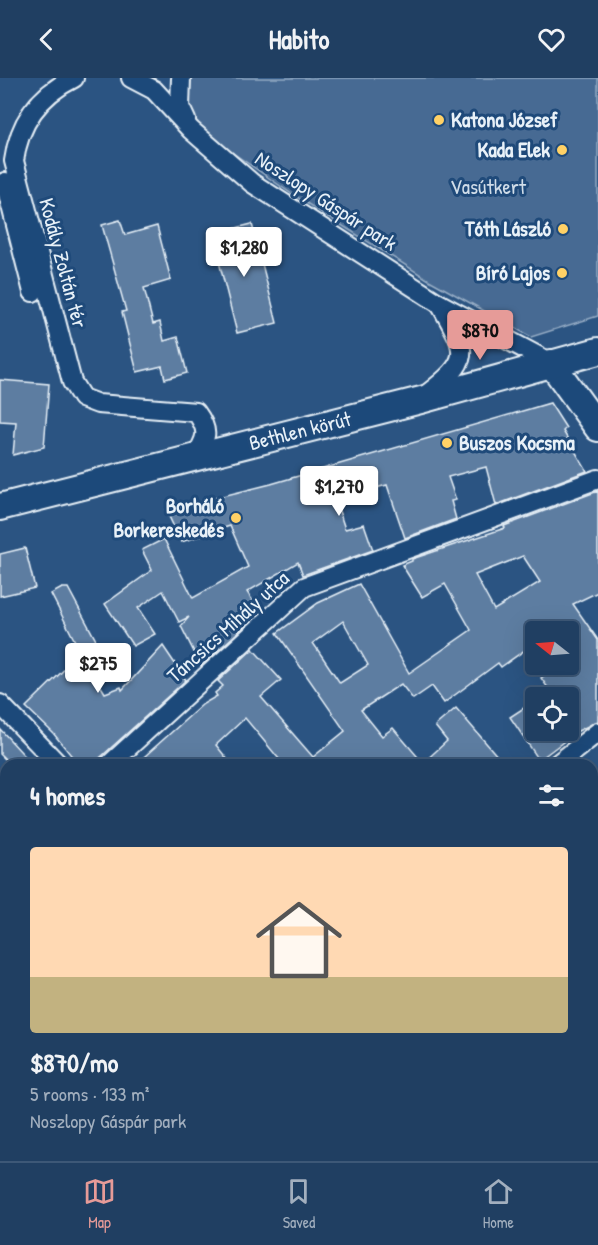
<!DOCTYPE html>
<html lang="en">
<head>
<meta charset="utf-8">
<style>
	:root { --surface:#203f62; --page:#2d4a6b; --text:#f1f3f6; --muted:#a2afbe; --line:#3d5877; --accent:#e69b98 }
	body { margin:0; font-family:"Patrick Hand",sans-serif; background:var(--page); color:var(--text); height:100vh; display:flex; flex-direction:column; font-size:22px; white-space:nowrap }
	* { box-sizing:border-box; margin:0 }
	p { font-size:20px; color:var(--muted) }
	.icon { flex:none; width:33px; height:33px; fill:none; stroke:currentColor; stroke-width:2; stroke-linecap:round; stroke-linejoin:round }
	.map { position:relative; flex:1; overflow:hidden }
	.panel { position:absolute; left:0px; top:681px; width:598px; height:402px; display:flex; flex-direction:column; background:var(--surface); border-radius:18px 18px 0 0; box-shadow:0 6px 24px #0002,0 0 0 2px var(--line) }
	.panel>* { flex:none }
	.needle { width:39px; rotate:287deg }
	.controls { position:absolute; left:525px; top:543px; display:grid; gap:12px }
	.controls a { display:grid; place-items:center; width:54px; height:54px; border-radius:6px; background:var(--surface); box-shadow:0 6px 24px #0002,0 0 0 2px var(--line); font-size:30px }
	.price { position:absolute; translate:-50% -51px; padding:0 14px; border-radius:6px; background:#fff; color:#222; font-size:20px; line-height:39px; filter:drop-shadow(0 2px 3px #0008) }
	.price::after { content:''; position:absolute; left:50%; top:36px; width:18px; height:14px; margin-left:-9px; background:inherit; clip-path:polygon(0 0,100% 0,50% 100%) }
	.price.on { background:var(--accent); color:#111 }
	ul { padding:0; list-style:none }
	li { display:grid; align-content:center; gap:12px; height:318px; padding:0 30px }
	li+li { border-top:2px solid var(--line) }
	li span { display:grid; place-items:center; height:186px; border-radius:6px; color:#555 }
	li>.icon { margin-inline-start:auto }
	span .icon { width:108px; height:108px; fill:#fffc; stroke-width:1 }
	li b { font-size:26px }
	h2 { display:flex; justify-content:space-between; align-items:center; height:72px; padding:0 30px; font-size:26px }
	header { display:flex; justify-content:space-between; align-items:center; height:78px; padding:0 30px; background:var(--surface); font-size:27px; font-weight:700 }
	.tabs { display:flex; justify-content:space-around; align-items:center; height:84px; border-top:2px solid var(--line); background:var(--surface); font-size:16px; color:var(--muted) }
	.tabs a { display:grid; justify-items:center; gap:3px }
	.tabs .on { color:var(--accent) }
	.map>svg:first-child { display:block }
	.built { fill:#3a608b }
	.green { fill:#476b93; stroke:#98aec6; stroke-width:1.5 }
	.building { fill:#5d7da1; stroke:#e8f1f8; stroke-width:1.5; fill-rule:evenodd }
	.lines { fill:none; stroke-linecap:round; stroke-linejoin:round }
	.street-casing { stroke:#e8f1f8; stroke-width:22 }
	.secondary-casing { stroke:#e8f1f8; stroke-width:30 }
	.street { stroke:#1f4a7a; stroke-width:18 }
	.secondary { stroke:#1f4a7a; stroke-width:26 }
	.poi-dot { fill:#ffd166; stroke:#1f4a7a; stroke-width:2 }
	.labels { text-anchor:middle; stroke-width:6; stroke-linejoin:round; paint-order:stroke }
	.poi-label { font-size:21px; font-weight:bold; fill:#e8f1f8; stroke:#1f4a7a; text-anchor:end }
	.park-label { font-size:21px; fill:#d0dde9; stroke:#1f4a7a }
	.street-label { font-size:21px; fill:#e8f1f8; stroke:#1f4a7a }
</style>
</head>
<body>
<header><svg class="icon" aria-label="back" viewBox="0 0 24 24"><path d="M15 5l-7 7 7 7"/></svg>Habito<svg class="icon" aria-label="heart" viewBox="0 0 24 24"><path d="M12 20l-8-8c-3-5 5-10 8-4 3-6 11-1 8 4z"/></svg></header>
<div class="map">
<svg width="598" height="1083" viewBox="0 0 598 1083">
	<rect width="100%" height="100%" fill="#2b5482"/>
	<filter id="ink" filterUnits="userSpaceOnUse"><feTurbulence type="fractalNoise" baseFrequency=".0167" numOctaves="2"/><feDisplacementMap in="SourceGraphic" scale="12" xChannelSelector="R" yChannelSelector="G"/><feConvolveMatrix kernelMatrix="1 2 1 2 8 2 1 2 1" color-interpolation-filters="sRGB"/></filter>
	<g filter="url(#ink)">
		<!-- built -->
		<polygon class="built" points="57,1077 369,1077 373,1083 53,1083"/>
		<!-- green -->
		<polygon class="green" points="191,0 598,0 598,238 531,259 429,202 292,116 203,54 189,33"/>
		<!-- building -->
		<g class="building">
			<polygon points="120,142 125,157 157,148 171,202 144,210 153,246 160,244 164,263 178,259 187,295 165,301 162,288 137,294 122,234 126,233 102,147"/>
			<polygon points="252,146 277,245 237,255 212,156"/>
			<polygon points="0,302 49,306 44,369 13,377 16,344 0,343"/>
			<polygon points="550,325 566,350 563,353 587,393 496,427 486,389 448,399 456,422 451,423 456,441 405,460 387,407 335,421 345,451 364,446 373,472 303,497 298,484 247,514 260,534 201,588 181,548 189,539 179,544 163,513 138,530 155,556 133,568 105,526 152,492 142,472 164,461 193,520 248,489 230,448 181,464 166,432 271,406"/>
			<path d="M 598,413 L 598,514 L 573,526 L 598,562 L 598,643 L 578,653 L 539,682 L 510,639 L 536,622 L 536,652 L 568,652 L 568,620 L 555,620 L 541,600 L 562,586 L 568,586 L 568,582 L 574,578 L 568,569 L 568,554 L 536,554 L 536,564 L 501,589 L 498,585 L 444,625 L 432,608 L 413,621 L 401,606 L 361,632 L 382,658 L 393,650 L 423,685 L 447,663 L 435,648 L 456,630 L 505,687 L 284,687 L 245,640 L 216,667 L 232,687 L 135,687 L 203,626 L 217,618 L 215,615 L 223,608 L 218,603 L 253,571 L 281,602 L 261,619 L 313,679 L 345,653 L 277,555 L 318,525 L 359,506 L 409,595 L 471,552 L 445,506 L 422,519 L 402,487 L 412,483 L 412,481 L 505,450 L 504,448 ZM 523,478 L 540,504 L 494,532 L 475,497 ZM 343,543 L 368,587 L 340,605 L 313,565 Z"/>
			<polygon points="25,470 35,510 0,518 0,476"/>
			<polygon points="62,510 68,510 106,581 89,589 105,615 121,609 122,612 163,568 186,602 92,687 79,687 53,655 26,629 81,575 51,516"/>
			<polygon points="0,651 33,687 11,687 0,676"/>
		</g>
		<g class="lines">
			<defs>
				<g id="street">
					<path d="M 74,0 C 39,17 19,45 14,83 L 72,304 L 82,320 L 98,326 L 196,334 C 210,353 207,360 195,379"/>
					<polyline points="131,0 154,12 191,52 252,105 440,226 551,285"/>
					<polyline points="181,0 180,29 186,42"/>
					<polyline points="5,104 33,214"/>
					<path d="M 426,317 C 473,281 468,275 440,226"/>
					<polyline points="0,626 59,687"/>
					<polyline points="109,687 304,509 598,401"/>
					<polyline points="556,687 598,654"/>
					<polyline points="0,770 6,765"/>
					<polyline points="592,880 598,888"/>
					<polyline points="592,935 598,930"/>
					<polyline points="0,989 6,983"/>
					<polyline points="385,1077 389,1083"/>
					<polyline points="430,1083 437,1077"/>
				</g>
				<g id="secondary">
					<polyline points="551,285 598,350"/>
					<polyline points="0,429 421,322 598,273"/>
				</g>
			</defs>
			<!-- street casing -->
			<use href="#street" class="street-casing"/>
			<!-- secondary casing -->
			<use href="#secondary" class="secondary-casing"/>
			<!-- street -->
			<use href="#street" class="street"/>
			<!-- secondary -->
			<use href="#secondary" class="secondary"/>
		</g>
	</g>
	<!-- markers -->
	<g class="poi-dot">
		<circle cx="439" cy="42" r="6"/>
		<circle cx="562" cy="72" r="6"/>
		<circle cx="563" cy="151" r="6"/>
		<circle cx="562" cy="195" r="6"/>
		<circle cx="447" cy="365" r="6"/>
		<circle cx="236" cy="440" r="6"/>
	</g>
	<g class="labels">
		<!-- poi labels -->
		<g class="poi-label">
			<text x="451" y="49" text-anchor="start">Katona József</text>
			<text x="550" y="79">Kada Elek</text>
			<text x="551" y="158">Tóth László</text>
			<text x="550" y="202">Bíró Lajos</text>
			<text x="459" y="372" text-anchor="start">Buszos Kocsma</text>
			<text x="224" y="435">Borháló<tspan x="224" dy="24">Borkereskedés</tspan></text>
		</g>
		<!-- park labels -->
		<g class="park-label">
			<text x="488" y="116">Vasútkert</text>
		</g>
		<!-- street labels -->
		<g class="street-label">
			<text transform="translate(326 123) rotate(33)" y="7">Noszlopy Gáspár park</text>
			<text transform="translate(63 185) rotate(75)" y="7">Kodály Zoltán tér</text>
			<text transform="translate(300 353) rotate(-14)" y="7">Bethlen körút</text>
			<text transform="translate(228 549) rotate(-42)" y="7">Táncsics Mihály utca</text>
		</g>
	</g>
</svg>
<div class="controls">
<a><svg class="needle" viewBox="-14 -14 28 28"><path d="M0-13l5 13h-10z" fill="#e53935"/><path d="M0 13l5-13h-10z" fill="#a2afbe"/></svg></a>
<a><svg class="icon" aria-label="locate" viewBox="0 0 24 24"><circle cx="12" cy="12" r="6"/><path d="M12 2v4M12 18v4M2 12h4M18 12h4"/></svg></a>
</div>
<b class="price" style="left:244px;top:200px">$1,280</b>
<b class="price on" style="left:480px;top:283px">$870</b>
<b class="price" style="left:339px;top:439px">$1,270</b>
<b class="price" style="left:98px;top:616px">$275</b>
<section class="panel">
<h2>4 homes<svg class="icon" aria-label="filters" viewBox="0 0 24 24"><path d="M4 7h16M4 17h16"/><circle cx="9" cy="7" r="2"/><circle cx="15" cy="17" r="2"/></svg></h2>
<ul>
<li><span style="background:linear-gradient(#ffd9b3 70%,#c2b280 0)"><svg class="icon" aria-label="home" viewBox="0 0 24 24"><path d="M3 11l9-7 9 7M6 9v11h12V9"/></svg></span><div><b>$870/mo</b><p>5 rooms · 133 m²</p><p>Noszlopy Gáspár park</p></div></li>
</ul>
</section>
</div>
<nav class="tabs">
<a class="on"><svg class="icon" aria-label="map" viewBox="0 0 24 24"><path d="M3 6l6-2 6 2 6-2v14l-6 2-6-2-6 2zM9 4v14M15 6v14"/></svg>Map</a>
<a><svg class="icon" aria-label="saved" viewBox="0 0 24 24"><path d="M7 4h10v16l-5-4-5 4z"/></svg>Saved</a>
<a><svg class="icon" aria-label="home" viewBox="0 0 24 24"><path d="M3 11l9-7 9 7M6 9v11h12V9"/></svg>Home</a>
</nav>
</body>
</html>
